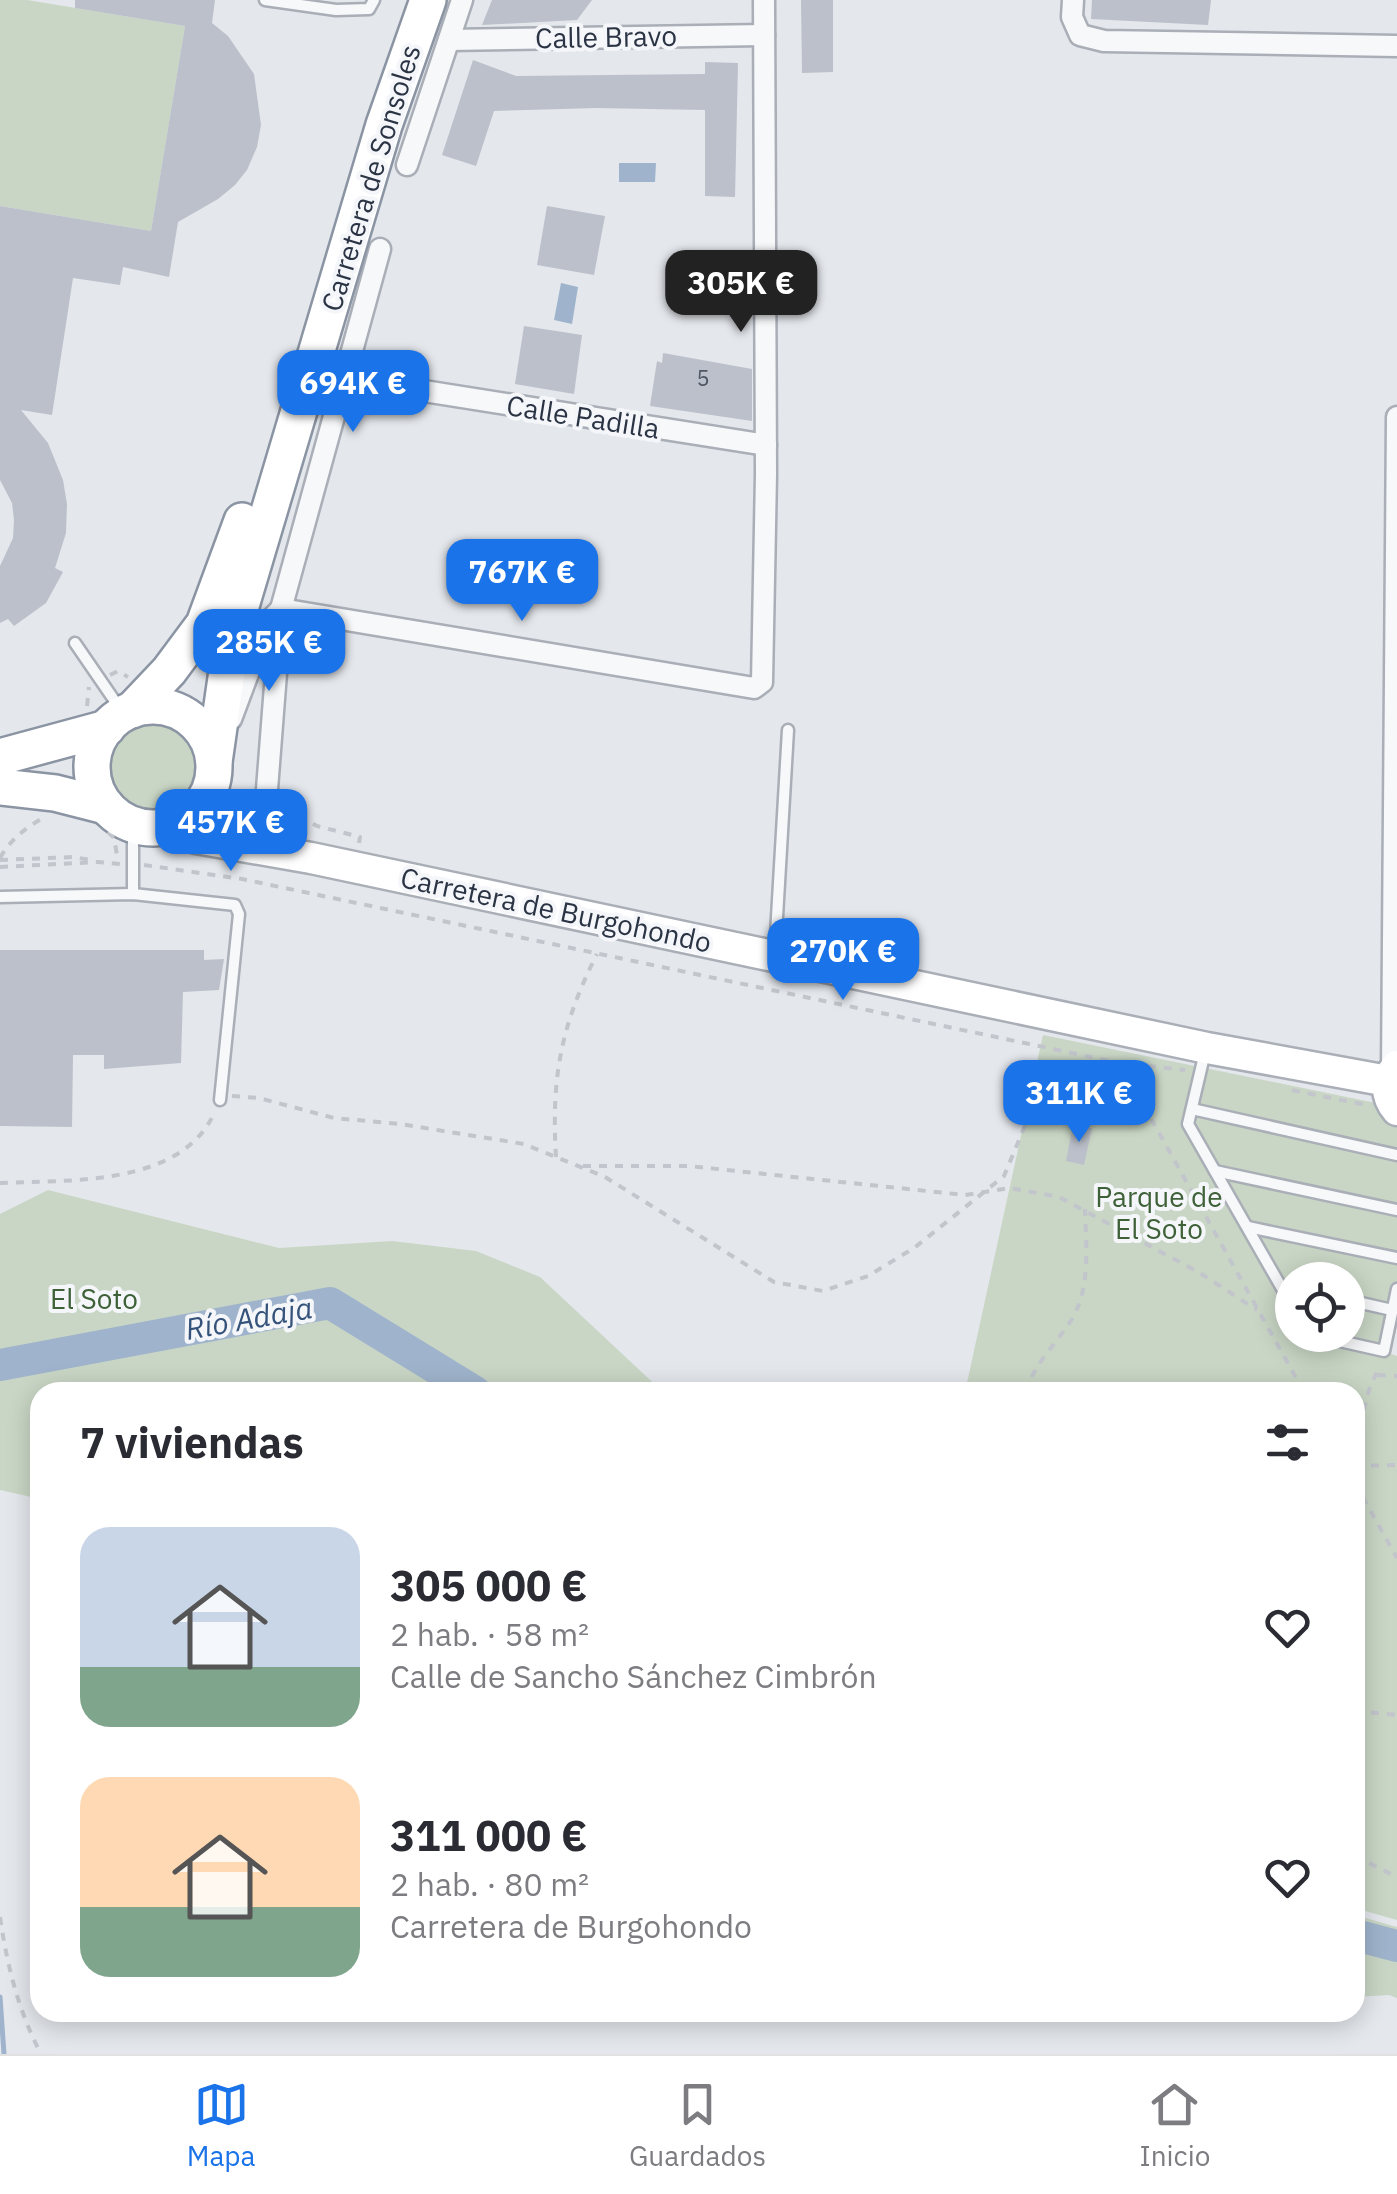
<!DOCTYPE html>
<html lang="es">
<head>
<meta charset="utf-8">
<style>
	:root { --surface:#fff; --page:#f7f7f7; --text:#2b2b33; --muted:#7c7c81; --line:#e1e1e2; --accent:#1a73e8 }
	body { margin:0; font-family:"IBM Plex Sans",sans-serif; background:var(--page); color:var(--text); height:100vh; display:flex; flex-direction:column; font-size:38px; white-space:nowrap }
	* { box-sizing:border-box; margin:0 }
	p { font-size:32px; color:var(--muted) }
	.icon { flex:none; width:55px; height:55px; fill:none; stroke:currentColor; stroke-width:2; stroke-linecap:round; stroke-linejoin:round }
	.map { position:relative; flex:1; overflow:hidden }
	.panel { position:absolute; left:30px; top:1382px; width:1335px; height:640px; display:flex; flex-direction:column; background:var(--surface); border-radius:30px; box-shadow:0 5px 25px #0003 }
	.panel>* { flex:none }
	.controls { position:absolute; left:1275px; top:1262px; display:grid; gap:20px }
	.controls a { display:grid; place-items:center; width:90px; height:90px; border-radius:50%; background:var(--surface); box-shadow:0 5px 25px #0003; font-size:50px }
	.price { position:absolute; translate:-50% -85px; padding:0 22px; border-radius:20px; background:var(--accent); color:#fff; font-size:32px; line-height:65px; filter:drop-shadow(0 2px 5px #0008) }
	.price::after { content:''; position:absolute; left:50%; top:60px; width:30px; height:22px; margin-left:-15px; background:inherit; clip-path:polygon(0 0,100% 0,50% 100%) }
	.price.on { background:#222; color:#fff }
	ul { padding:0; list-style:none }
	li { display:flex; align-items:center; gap:30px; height:250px; padding:0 50px }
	li span { display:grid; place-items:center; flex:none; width:280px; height:200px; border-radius:30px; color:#555 }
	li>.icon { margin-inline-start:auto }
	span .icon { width:120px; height:120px; fill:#fffc; stroke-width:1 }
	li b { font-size:42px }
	h2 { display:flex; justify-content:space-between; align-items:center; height:120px; padding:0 50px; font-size:42px }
	.dock { display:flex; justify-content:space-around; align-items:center; height:140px; border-top:2px solid var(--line); background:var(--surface); font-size:28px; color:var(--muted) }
	.dock a { display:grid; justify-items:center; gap:5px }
	.dock .on { color:var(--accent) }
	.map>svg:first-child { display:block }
	.green { fill:#c9d6c5; fill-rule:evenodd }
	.water { fill:#9fb4cc }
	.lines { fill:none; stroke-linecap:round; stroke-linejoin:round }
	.stream { stroke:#9fb4cc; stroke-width:5 }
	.river { stroke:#9fb4cc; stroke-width:32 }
	.building { fill:#bbc0ca }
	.service-casing { stroke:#a9aeb7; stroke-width:15 }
	.minor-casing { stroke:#a9aeb7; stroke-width:25 }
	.secondary-casing { stroke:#a9aeb7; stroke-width:35 }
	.trunk-casing { stroke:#8b94a3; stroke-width:40 }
	.path { stroke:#c2c5cb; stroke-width:4; stroke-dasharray:8 8; stroke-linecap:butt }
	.service { stroke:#f7f8fa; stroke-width:10 }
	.minor { stroke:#f7f8fa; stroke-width:20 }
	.secondary { stroke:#fff; stroke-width:30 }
	.trunk { stroke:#fff; stroke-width:35 }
	.labels { text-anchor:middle; stroke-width:8; stroke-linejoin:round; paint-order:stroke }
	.number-label { font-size:22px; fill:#4f5766 }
	.street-label { font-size:28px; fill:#2b3445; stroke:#f4f6f9 }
	.park-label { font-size:28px; fill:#3f6138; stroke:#f4f6f9 }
	.water-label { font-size:30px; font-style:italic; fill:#34527a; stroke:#f4f6f9 }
</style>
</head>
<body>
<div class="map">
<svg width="1397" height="2054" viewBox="0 0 1397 2054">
	<rect width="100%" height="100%" fill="#e4e7ec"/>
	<!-- green -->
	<g class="green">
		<polygon points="0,0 27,0 185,26 151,231 0,206"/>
		<circle cx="154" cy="767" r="46"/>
		<path d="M 1043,1035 L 1376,1103 L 1397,1121 L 1397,1326 L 1391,1354 L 1397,1356 L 1397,1920 L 1355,1908 L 1355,1392 L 965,1392 ZM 1292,1280 L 1348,1280 L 1348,1335 L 1292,1335 Z"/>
		<polygon points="48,1190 279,1248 392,1241 476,1251 540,1277 663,1392 40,1392 40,1499 0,1490 0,1214"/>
		<polygon points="1355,1915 1397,1927 1397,1998 1389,1995 1355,1997"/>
	</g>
	<!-- water -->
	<g class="water">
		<polygon points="619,163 656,163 655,182 619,182"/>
		<polygon points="561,283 578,287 572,324 554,320"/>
	</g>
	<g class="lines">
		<!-- stream -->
		<polyline class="stream" points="0,1997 4,2054"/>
		<!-- river -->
		<g class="river">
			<polyline points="0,1365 330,1303 475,1392"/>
			<polyline points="1355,1935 1397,1946"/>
		</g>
	</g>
	<!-- building -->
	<g class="building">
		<polygon points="75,0 215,0 212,23 228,36 254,74 261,125 257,147 247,170 235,185 218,199 178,222 169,277 123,267 120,285 73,278 52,415 21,410 48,443 63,480 67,504 66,533 55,568 63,572 46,603 14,626 8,619 0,623 0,566 13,538 14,520 12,503 0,480 0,206 151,231 185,26 75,8"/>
		<polygon points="492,0 592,0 577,20 482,25"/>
		<polygon points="801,0 833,0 833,72 802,73"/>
		<polygon points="1092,0 1211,0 1208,25 1091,19"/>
		<polygon points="473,60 516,76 705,74 705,62 738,63 735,197 705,196 705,110 597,108 494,111 476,166 442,155"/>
		<polygon points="547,206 605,216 594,275 537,265"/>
		<polygon points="524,326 582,335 574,394 515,384"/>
		<polygon points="663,353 752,369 752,421 650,406 657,361 662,363"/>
		<polygon points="0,950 204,950 204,960 224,959 219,990 183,992 181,1063 104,1069 104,1055 73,1055 72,1127 0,1126"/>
		<polygon points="1073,1125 1092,1128 1084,1165 1066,1161"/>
	</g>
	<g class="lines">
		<defs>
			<g id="service">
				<polyline points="265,0 336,10 369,9 374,0"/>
				<polyline points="75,643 123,713"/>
				<polyline points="133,894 133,825"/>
				<polyline points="0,897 133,894 235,905 239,914 220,1100"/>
				<polyline points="775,951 788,730"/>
				<polyline points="1205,1052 1188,1124 1292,1306"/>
				<polyline points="1192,1109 1397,1155"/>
				<polyline points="1215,1171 1397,1210"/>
				<polyline points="1248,1227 1397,1258"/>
				<polyline points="1348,1300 1392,1310"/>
				<polyline points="1313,1335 1384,1351 1397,1289"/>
			</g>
			<g id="minor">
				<polyline points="1073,0 1072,17 1080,35 1104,41 1397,46"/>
				<polyline points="449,40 764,35"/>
				<polyline points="407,165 462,0"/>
				<polyline points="342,378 766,445"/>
				<polyline points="281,609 754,688 762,682 766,474 764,0"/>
				<polyline points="231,719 267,623 281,609"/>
				<polyline points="287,849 283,825 266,802 281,609 380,249"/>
				<polyline points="1392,1072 1397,417"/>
			</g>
			<g id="secondary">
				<polyline points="205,800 232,828 261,841"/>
				<polyline points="169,827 196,838 311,858 1207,1048 1388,1081"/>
				<path d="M 1397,1066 C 1385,1080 1385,1096 1397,1110"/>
			</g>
			<g id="trunk">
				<circle cx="153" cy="767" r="61"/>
				<polyline points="132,710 169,671 204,624 242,521"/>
				<polyline points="0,757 107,728"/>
				<polyline points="214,762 232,636 384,125 428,0"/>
				<polyline points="0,787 55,793 106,806"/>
			</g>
		</defs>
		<!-- service casing -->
		<use href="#service" class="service-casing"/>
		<!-- minor casing -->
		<use href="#minor" class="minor-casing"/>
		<!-- secondary casing -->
		<use href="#secondary" class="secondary-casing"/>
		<!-- trunk casing -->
		<use href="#trunk" class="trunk-casing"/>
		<!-- path -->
		<g class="path">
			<polyline points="110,675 118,671 128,677"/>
			<polyline points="87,706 89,687"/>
			<polyline points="299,816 317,826 360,837 359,843"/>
			<polyline points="108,832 114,838 117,855"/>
			<path d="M 0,858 C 11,839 24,829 43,818"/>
			<polyline points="0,860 74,857 90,860"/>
			<polyline points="144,865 242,879 1120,1063 1185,1070"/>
			<polyline points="0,867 97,862 120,864"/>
			<polyline points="1120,1063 1304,1392"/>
			<polyline points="1292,1090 1366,1105"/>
			<path d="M 232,1096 L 259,1098 L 334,1118 L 400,1124 L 524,1144 L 605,1177 L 774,1282 L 823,1291 L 868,1276 L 914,1248 L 1004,1176 L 1032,1109 C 1071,1093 1098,1134 1145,1107"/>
			<path d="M 556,1157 C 551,1078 561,1025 597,954"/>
			<polyline points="583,1166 689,1166 965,1195 1010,1188 1059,1197 1200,1273 1257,1310"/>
			<path d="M 0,1183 C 68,1180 183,1187 215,1111"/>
			<polyline points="1378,1375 1397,1376"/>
			<path d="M 1026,1392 C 1033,1365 1057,1343 1072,1319 C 1091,1287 1086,1244 1085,1209"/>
			<polyline points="1355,1441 1369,1390 1380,1365"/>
			<polyline points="1355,1466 1397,1465"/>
			<polyline points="1355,1483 1397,1558"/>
			<polyline points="1355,1711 1397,1715"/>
			<polyline points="1355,1856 1397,1877"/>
			<path d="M 0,1917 C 7,1965 18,2010 41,2054"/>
		</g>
		<!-- service -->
		<use href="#service" class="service"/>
		<!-- minor -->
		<use href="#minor" class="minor"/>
		<!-- secondary -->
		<use href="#secondary" class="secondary"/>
		<!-- trunk -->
		<use href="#trunk" class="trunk"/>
	</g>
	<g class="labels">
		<!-- number labels -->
		<g class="number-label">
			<text x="703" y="386">5</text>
		</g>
		<!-- street labels -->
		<g class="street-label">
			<text transform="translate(606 37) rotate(-1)" y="10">Calle Bravo</text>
			<text transform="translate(371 178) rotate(-73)" y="10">Carretera de Sonsoles</text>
			<text transform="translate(583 417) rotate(9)" y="10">Calle Padilla</text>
			<text transform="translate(556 910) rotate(12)" y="10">Carretera de Burgohondo</text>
		</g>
		<!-- park labels -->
		<g class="park-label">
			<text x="1159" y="1207">Parque de<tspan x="1159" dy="32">El Soto</tspan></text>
			<text x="94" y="1309">El Soto</text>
		</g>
		<!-- water labels -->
		<g class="water-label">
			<text transform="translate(249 1319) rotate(-10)" y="10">Río Adaja</text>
		</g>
	</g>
</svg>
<div class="controls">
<a><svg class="icon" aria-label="locate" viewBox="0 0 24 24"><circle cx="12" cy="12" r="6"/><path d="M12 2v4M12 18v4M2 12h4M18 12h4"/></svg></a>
</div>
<b class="price on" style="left:741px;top:335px">305K €</b>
<b class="price" style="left:353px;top:435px">694K €</b>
<b class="price" style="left:522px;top:624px">767K €</b>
<b class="price" style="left:269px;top:694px">285K €</b>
<b class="price" style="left:231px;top:874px">457K €</b>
<b class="price" style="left:843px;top:1003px">270K €</b>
<b class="price" style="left:1079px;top:1145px">311K €</b>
<section class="panel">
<h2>7 viviendas<svg class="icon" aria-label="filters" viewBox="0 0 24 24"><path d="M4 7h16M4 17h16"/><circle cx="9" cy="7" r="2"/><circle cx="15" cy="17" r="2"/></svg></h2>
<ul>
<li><span style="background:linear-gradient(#c9d6e8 70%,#7fa58c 0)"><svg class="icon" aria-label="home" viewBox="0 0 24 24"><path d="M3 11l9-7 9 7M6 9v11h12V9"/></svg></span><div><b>305 000 €</b><p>2 hab. · 58 m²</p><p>Calle de Sancho Sánchez Cimbrón</p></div><svg class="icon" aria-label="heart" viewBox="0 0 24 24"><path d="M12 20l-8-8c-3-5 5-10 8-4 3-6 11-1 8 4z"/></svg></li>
<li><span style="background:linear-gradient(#ffd9b3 65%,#7fa58c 0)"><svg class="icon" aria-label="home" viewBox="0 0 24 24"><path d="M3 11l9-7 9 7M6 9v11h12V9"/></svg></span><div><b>311 000 €</b><p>2 hab. · 80 m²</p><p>Carretera de Burgohondo</p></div><svg class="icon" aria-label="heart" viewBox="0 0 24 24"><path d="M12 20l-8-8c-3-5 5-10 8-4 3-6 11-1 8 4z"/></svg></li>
</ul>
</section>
</div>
<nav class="dock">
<a class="on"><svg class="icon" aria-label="map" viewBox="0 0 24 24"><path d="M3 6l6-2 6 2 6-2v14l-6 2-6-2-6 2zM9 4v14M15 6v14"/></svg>Mapa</a>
<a><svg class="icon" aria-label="saved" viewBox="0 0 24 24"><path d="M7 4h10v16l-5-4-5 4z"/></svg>Guardados</a>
<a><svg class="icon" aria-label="home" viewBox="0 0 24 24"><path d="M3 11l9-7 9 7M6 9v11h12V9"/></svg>Inicio</a>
</nav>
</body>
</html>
